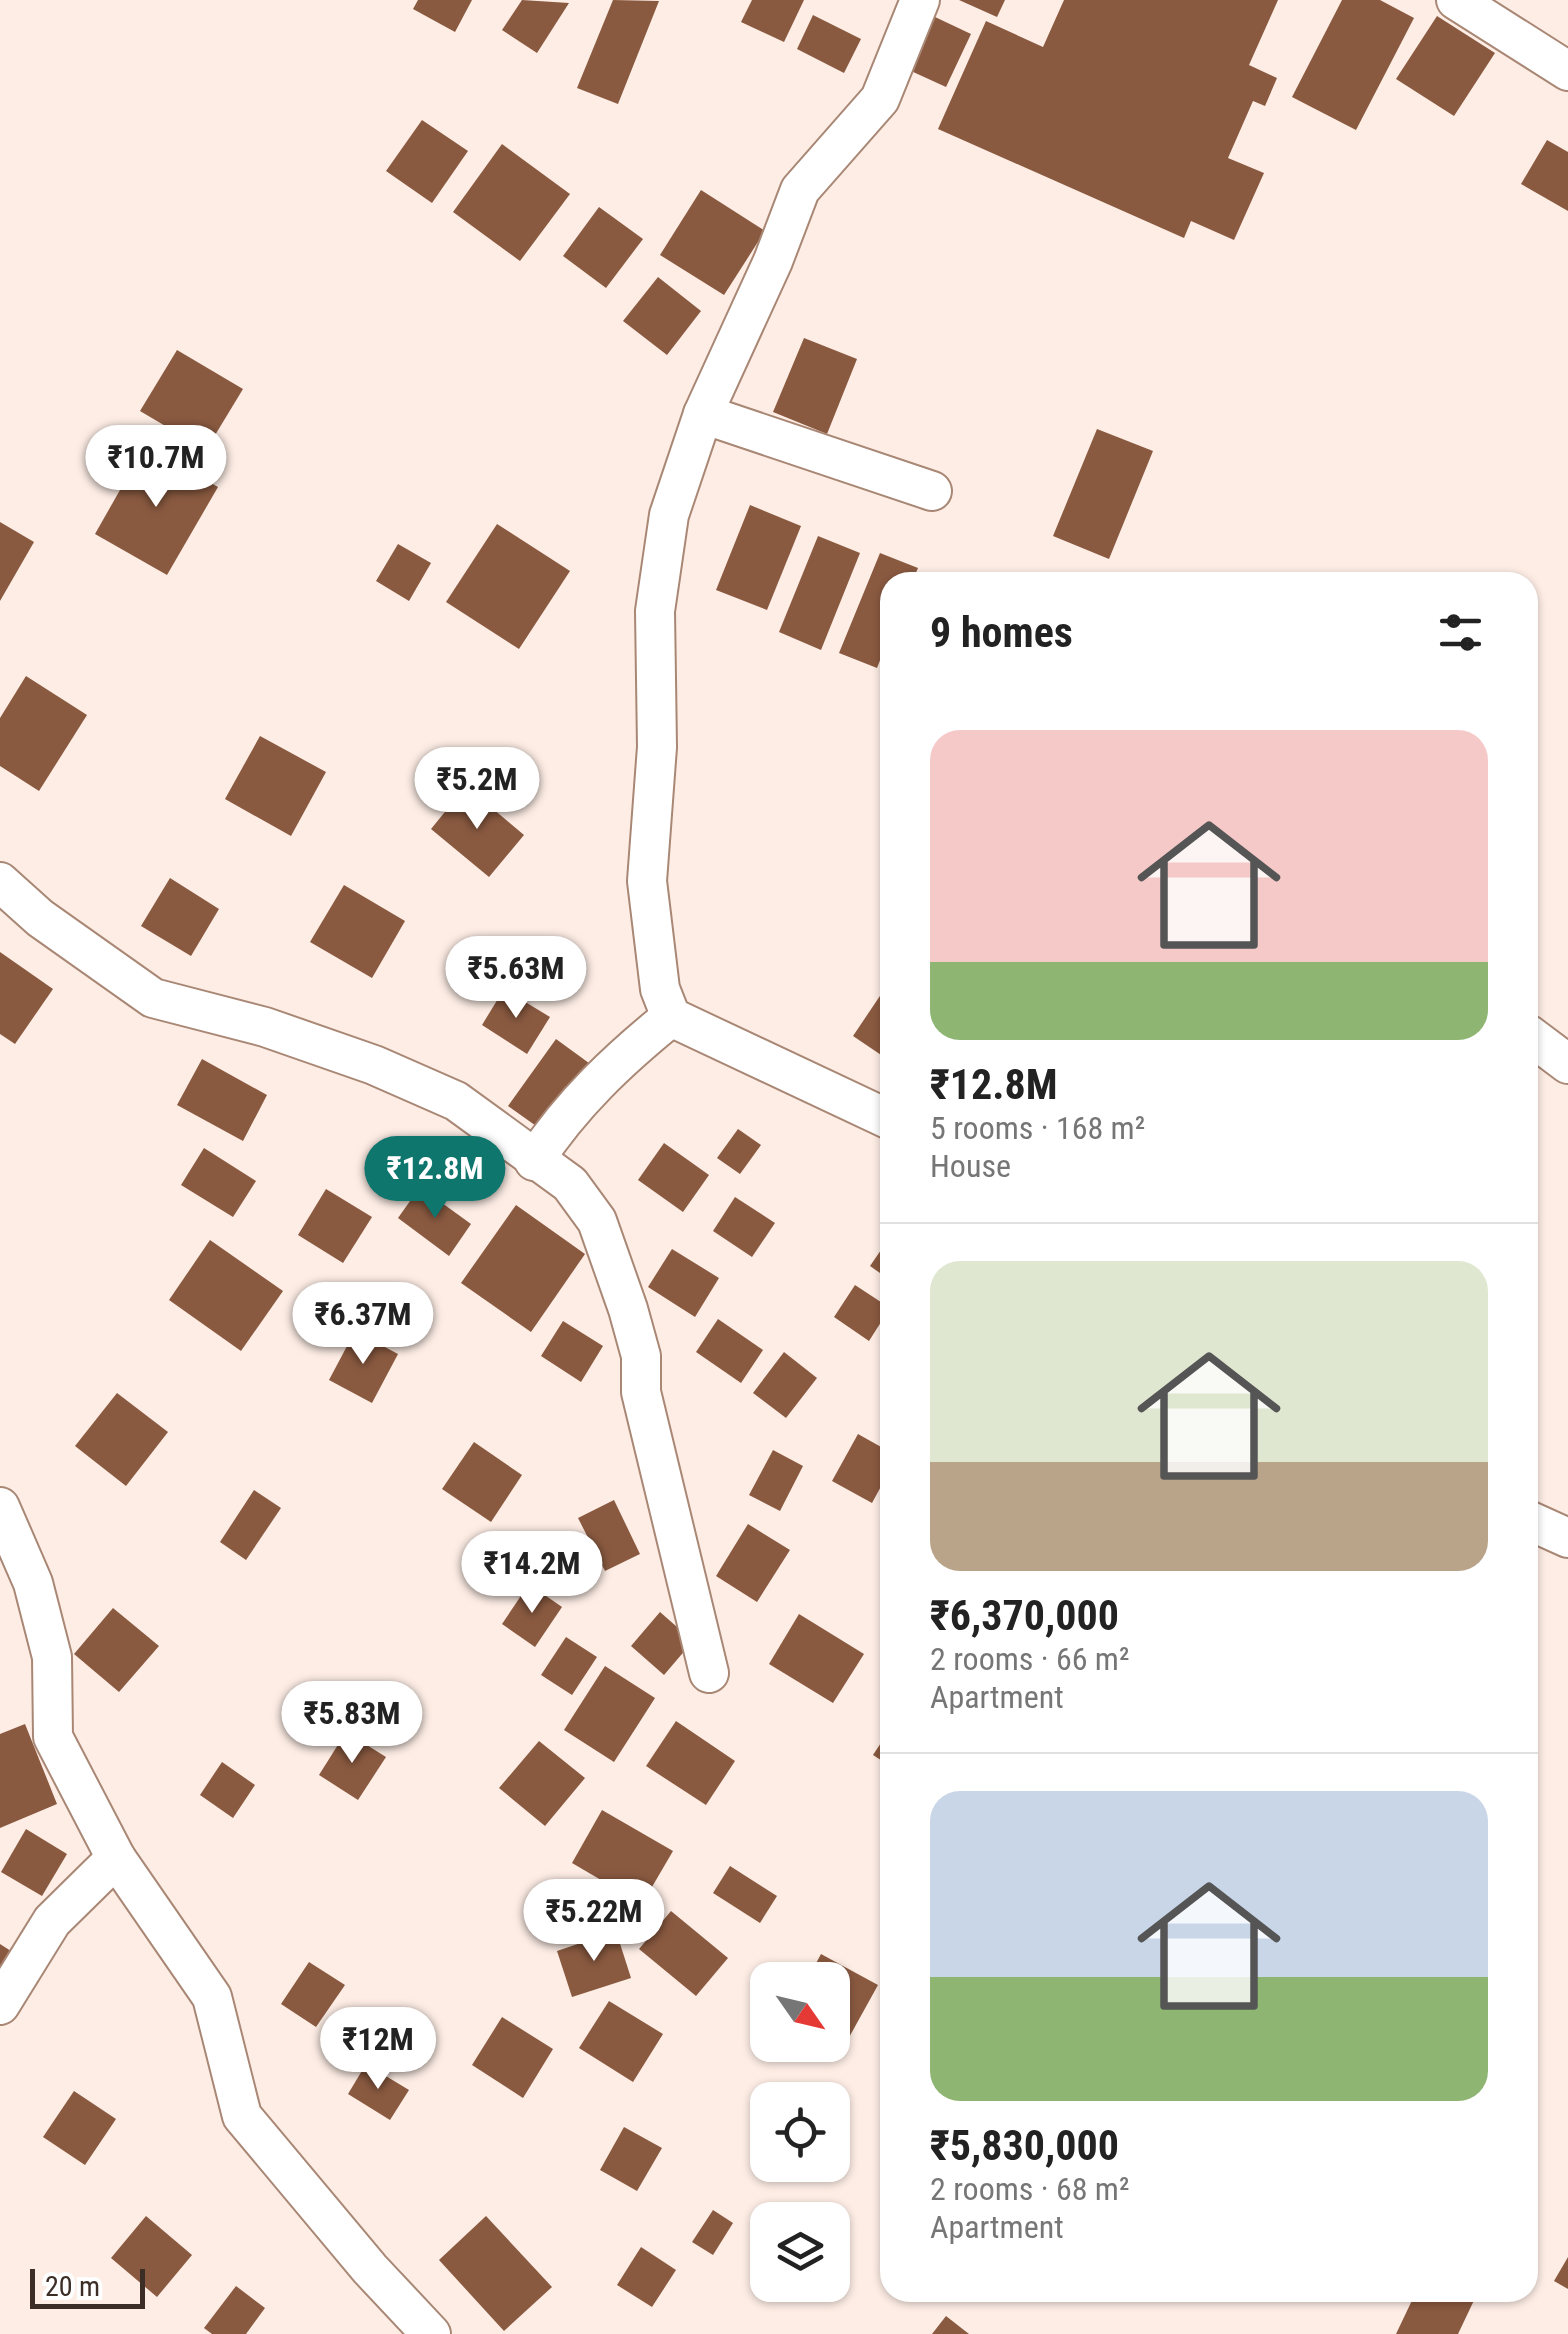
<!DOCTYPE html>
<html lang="en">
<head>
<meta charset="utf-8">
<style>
	:root { --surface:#fff; --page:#f2f2f2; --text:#222; --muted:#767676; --line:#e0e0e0; --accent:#0f766e }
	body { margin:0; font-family:"Roboto Condensed",sans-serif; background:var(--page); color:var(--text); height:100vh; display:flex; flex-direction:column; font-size:38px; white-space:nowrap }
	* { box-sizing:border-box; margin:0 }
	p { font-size:32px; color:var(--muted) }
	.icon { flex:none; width:55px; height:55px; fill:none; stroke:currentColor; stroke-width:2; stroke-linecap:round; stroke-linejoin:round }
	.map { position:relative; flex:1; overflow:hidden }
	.sheet { position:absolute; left:880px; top:572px; width:658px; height:1730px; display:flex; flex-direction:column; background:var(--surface); border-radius:30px; box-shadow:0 2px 8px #0004 }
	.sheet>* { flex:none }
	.needle { width:65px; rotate:124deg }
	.buttons { position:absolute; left:750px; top:1962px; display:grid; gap:20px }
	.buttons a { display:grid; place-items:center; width:100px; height:100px; border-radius:20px; background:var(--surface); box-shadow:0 2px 8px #0004; font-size:50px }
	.scale { position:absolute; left:30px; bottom:25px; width:115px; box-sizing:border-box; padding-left:10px; border:5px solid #3c2d26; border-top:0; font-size:28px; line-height:35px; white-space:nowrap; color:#3c2d26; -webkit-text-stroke:8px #fefefe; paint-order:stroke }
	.price { position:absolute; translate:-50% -85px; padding:0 22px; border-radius:35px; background:#fff; color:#222; font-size:32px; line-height:65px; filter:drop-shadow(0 2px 5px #0008) }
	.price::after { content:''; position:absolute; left:50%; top:60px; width:30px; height:22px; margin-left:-15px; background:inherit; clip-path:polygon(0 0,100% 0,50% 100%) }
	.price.current { background:var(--accent); color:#fff }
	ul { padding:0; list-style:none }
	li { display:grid; align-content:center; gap:20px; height:530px; padding:0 50px }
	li+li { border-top:2px solid var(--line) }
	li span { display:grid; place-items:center; height:310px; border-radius:30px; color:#555 }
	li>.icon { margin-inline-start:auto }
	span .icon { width:180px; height:180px; fill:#fffc; stroke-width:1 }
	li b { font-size:42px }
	h2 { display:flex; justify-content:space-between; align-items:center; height:120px; padding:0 50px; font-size:42px }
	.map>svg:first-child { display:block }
	.building { fill:#8a5a40 }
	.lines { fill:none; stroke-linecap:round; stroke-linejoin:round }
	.street-casing { stroke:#a98775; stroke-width:42 }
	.street { stroke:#fff; stroke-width:38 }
</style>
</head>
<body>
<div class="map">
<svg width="1568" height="2334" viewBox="0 0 1568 2334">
	<rect width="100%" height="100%" fill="#fdede5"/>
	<!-- building -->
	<g class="building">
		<polygon points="418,0 472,0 455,32 413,9"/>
		<polygon points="522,0 569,3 537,53 502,30"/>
		<polygon points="613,0 659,1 618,104 577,88"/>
		<polygon points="752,0 804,0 784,42 741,22"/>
		<polygon points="959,0 1005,0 997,17"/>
		<polygon points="1064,0 1278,0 1249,65 1277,78 1265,106 1253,101 1228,158 1264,173 1234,240 1191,221 1184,238 938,129 986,21 1043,47"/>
		<polygon points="1342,0 1380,0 1414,18 1356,130 1292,97"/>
		<polygon points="813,15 861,39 844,73 797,49"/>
		<polygon points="1437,16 1495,53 1454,116 1396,79"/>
		<polygon points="935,17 971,34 946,87 911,71"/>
		<polygon points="422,120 468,151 432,203 386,171"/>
		<polygon points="1547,140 1568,152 1568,211 1521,184"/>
		<polygon points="502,144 570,194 520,261 453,212"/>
		<polygon points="701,190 765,231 724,295 660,255"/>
		<polygon points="599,207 643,239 606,288 563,256"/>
		<polygon points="658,277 701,311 667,355 623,321"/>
		<polygon points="804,338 857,359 827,434 773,412"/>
		<polygon points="177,350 243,389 206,450 140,411"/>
		<polygon points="1097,429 1153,451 1109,559 1053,536"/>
		<polygon points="145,446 218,487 167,575 95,534"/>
		<polygon points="750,505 801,526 767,610 716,590"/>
		<polygon points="0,522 34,542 0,601"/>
		<polygon points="497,524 570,571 519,649 446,602"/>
		<polygon points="818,536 860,553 821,650 779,632"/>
		<polygon points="398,544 431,563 409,601 376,581"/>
		<polygon points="880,553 918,568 912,582 890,582 890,635 877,668 839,653"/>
		<polygon points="26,676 87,715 39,791 0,766 0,718"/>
		<polygon points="260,736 326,772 291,836 225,799"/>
		<polygon points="466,786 524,835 489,877 431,829"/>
		<polygon points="170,878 219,909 191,956 141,926"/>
		<polygon points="344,885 405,921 372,978 310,942"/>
		<polygon points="0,952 53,989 15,1044 0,1034"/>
		<polygon points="890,981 890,1061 853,1036"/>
		<polygon points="504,989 550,1017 527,1054 482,1025"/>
		<polygon points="556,1039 593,1066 546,1133 508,1106"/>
		<polygon points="202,1059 267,1095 243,1141 177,1105"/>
		<polygon points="738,1129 761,1145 740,1174 717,1158"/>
		<polygon points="664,1143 709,1175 683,1212 638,1180"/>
		<polygon points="204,1148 256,1181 233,1217 181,1185"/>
		<polygon points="420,1187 471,1224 449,1256 398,1218"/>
		<polygon points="326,1189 372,1217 343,1263 298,1235"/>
		<polygon points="735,1197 775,1223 752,1257 713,1231"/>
		<polygon points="516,1205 585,1254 531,1332 461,1283"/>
		<polygon points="890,1237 890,1280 870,1266"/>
		<polygon points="210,1240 283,1291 241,1351 169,1300"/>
		<polygon points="672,1249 719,1278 695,1317 648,1287"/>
		<polygon points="855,1285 890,1308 869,1341 834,1317"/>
		<polygon points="718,1319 763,1350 741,1383 696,1352"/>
		<polygon points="563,1321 603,1346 581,1382 541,1356"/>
		<polygon points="355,1331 398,1354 372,1403 329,1380"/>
		<polygon points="784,1352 817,1378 786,1418 753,1393"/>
		<polygon points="117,1393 168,1432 126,1486 75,1446"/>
		<polygon points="858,1434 890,1452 890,1470 872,1503 832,1481"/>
		<polygon points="474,1442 522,1475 491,1522 442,1489"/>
		<polygon points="773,1450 803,1466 780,1511 749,1495"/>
		<polygon points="254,1490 281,1508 246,1560 220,1542"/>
		<polygon points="614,1500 640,1554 605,1571 578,1518"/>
		<polygon points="748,1524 790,1550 757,1602 716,1576"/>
		<polygon points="529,1584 562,1607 535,1647 502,1624"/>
		<polygon points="113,1608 159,1646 119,1692 74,1654"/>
		<polygon points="660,1612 693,1641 664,1675 631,1646"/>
		<polygon points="799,1614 864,1654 833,1703 769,1664"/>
		<polygon points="566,1637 597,1657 572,1695 541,1675"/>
		<polygon points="605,1666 655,1698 614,1762 564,1730"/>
		<polygon points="676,1721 735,1761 706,1805 646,1766"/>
		<polygon points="25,1724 57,1804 0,1828 0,1734"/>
		<polygon points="890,1729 890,1766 873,1755"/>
		<polygon points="346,1732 386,1757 358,1800 319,1775"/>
		<polygon points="539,1741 585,1778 545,1826 499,1788"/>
		<polygon points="222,1762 255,1785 233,1818 200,1795"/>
		<polygon points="602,1810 673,1851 642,1904 572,1863"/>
		<polygon points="26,1829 67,1854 42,1896 1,1872"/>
		<polygon points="730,1866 777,1896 760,1923 713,1893"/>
		<polygon points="671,1911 728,1958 696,1996 639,1949"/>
		<polygon points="616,1931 631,1978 572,1997 557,1951"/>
		<polygon points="0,1944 14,1953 0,1976"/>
		<polygon points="821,1954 878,1985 847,2041 832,2033 832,1980 807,1980"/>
		<polygon points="309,1962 345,1985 316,2027 281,2004"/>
		<polygon points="609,2001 663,2034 633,2082 579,2048"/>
		<polygon points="502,2017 553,2049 523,2098 472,2065"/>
		<polygon points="366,2064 409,2090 390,2120 348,2094"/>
		<polygon points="74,2091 116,2119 85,2165 43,2137"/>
		<polygon points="624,2127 662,2148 637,2191 600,2170"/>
		<polygon points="713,2210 733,2223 713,2255 692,2242"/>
		<polygon points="146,2216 192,2255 157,2297 111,2258"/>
		<polygon points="486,2216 552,2287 504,2331 439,2260"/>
		<polygon points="641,2247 676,2270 652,2307 617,2285"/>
		<polygon points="1568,2257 1568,2289 1554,2281"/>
		<polygon points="236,2286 265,2308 246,2334 212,2334 204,2328"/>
		<polygon points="1416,2292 1478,2292 1458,2334 1396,2334"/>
		<polygon points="946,2316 969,2334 932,2334"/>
	</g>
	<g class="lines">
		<defs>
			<g id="street">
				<polyline points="1456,0 1568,71"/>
				<polyline points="703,414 932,491"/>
				<polyline points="0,882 40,918 153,998 265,1027 374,1065 456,1101 570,1184 597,1221 628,1309 641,1356 641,1392 709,1673"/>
				<polyline points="1528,1034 1568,1064"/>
				<polyline points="890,1120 671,1017 660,989 647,881 657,747 655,611 669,515 703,414 773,261 800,190 880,99 920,0"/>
				<path d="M 534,1161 C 572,1103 618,1060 671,1017"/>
				<polyline points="0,1507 33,1583 52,1657 53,1737 116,1858 212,1997 242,2116 370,2269 431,2334"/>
				<polyline points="1528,1520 1568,1538"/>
				<polyline points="0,2005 52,1921 116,1858"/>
			</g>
		</defs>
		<!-- street casing -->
		<use href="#street" class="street-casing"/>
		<!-- street -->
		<use href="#street" class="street"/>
	</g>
</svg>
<div class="buttons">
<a><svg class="needle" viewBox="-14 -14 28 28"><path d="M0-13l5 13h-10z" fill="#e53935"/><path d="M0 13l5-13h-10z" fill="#767676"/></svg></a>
<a><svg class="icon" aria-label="locate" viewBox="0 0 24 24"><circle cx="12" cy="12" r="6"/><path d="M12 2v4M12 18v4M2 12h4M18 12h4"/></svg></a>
<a><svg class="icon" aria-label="layers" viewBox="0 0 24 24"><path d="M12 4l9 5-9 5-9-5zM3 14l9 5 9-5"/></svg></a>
</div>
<div class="scale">20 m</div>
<b class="price" style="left:156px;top:510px">₹10.7M</b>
<b class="price" style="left:477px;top:832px">₹5.2M</b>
<b class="price" style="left:516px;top:1021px">₹5.63M</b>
<b class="price current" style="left:435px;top:1221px">₹12.8M</b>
<b class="price" style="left:363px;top:1367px">₹6.37M</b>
<b class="price" style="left:532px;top:1616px">₹14.2M</b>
<b class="price" style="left:352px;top:1766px">₹5.83M</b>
<b class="price" style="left:594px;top:1964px">₹5.22M</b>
<b class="price" style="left:378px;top:2092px">₹12M</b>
<section class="sheet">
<h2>9 homes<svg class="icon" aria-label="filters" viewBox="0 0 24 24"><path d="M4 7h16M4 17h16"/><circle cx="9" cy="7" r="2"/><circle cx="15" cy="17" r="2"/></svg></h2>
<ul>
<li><span style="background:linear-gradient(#f6c9c9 75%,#8fb573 0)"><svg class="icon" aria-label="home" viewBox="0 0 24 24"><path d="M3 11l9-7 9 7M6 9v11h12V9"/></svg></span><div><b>₹12.8M</b><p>5 rooms · 168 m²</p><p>House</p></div></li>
<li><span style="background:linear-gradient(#dfe7d0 65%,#b9a48a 0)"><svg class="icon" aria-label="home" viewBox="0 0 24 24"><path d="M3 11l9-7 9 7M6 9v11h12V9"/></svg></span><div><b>₹6,370,000</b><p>2 rooms · 66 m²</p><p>Apartment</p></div></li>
<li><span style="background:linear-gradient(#c9d6e8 60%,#8fb573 0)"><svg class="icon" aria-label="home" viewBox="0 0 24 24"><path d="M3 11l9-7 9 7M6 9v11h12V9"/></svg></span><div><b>₹5,830,000</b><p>2 rooms · 68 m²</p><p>Apartment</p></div></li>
</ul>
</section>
</div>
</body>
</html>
